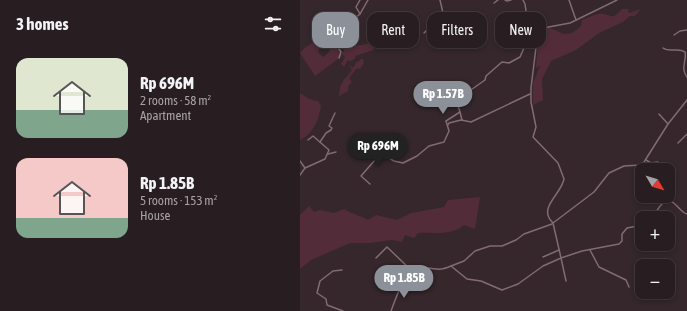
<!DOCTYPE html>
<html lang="en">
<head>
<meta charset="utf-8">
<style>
	:root { --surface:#281d20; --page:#302629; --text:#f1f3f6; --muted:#a5a2a5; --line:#443b3e; --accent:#8c9099 }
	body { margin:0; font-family:"Asap Condensed",sans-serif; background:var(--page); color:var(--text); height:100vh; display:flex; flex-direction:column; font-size:15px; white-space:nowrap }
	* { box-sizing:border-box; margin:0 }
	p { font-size:13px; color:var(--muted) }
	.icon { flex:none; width:22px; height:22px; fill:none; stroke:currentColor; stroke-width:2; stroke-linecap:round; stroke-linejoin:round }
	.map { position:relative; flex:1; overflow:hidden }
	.sheet { display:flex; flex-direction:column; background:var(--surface); width:300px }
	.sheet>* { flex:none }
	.top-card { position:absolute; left:12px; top:12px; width:315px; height:36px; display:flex; gap:8px }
	.needle { width:26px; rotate:128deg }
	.buttons { position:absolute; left:335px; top:163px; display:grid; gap:8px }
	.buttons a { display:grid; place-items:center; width:40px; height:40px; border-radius:8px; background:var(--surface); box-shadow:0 2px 6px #0003,0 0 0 1px var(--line); font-size:20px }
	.price { position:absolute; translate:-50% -34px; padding:0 9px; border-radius:14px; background:var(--accent); color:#fff; font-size:13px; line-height:26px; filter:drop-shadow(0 1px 2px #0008) }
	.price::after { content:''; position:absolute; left:50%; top:24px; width:12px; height:9px; margin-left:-6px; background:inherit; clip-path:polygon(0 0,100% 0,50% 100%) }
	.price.current { background:#222; color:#fff }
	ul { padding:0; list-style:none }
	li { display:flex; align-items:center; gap:12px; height:100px; padding:0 16px }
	li span { display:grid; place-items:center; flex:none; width:112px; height:80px; border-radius:12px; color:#555 }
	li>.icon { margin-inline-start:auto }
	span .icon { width:48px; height:48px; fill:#fffc; stroke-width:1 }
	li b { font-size:17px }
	h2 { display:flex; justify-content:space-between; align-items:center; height:48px; padding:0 16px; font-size:17px }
	.chip { padding:0 14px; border-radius:12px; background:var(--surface); box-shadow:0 2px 6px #0003,0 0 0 1px var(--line); font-size:14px; line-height:36px }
	.chip.current { background:var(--accent); color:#fff }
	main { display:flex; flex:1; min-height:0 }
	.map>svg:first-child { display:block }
	.green { fill:#532c39 }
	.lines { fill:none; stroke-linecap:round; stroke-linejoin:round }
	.minor { stroke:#836b72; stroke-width:1.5 }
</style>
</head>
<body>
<main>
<section class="sheet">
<h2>3 homes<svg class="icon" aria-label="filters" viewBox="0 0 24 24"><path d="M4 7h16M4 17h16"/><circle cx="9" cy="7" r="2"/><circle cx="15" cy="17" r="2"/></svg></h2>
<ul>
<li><span style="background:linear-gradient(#dfe7d0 65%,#7fa58c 0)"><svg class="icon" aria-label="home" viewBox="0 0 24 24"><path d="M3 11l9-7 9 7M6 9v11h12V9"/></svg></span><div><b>Rp 696M</b><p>2 rooms · 58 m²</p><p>Apartment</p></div></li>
<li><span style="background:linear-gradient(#f6c9c9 75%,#7fa58c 0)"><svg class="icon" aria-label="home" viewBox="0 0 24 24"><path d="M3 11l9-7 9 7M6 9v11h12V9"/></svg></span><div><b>Rp 1.85B</b><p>5 rooms · 153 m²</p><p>House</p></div></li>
</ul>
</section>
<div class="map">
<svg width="387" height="311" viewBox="0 0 387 311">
	<rect width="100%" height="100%" fill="#35272b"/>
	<!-- green -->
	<g class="green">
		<path d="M 322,9 L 328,9 L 329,13 L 341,9 L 335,16 L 330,16 L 323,22 L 299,33 L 276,50 L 251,61 L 242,79 L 243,100 L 233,105 L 233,83 L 240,66 L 236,68 L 239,29 L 250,28 L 264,34 L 272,33 L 281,26 L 282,20 C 287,18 293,15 298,14 C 310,12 310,23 322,9 Z"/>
		<path d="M 27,33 L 33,33 L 19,49 L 18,52 L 23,57 L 29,52 L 30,48 C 37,46 39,52 42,56 L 15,76 L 0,53 C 8,43 18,41 27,33 Z"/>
		<path d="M 72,41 L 77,43 L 73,50 L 55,56 L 55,59 L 50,61 L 48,60 L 44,67 L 41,64 L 45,57 L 42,54 C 46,43 57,47 66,44 C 68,44 70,42 72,41 Z"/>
		<path d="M 61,59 L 63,59 L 64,63 L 60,69 L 57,68 L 49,78 L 52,82 L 48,86 L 48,91 L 39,96 C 40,81 44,81 52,70 L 49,64 L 53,68 L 57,61 L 58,62 Z"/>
		<path d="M 0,93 L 9,99 L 18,101 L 21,106 C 18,121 14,133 0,140 Z"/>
		<path d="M 180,197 L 175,229 L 164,225 C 152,236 133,232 118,233 L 114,238 L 105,235 L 102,242 L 92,240 L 70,243 L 50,243 L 11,260 L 0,269 L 0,215 L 9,206 L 14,212 L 20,210 L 34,213 L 44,209 C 53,215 60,215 68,220 L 76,215 L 97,220 L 111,213 L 144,207 L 148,200 Z"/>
	</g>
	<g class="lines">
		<!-- minor -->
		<g class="minor">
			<polyline points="60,0 56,7 60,14 68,0"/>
			<polyline points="205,0 207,1 211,0"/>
			<polyline points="223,0 225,4 227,18 238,28"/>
			<polyline points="269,0 276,20"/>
			<polyline points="194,3 198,0"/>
			<polyline points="52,28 52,21 60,14"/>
			<path d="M 238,31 L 231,88 L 231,102 L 236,127 L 233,137 L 258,163 L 264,179 C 261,195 237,208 253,223"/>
			<polyline points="124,33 130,27"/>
			<polyline points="135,34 128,24 143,13 140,0"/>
			<polyline points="374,35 380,31 387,30"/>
			<path d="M 363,48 C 370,53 378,47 385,52 C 387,61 380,68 387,77"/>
			<polyline points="39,58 41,52 36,45 38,41 37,38 51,24"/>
			<polyline points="160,112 162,120"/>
			<polyline points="359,114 368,124"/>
			<polyline points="148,125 149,123 161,120 171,122 230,94"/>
			<polyline points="57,139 94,161 103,163 117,156 129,146 144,142 149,131 146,121 160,112 158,106 167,99 168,92 185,80 186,76 202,62 209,63 220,57 224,48 238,29 270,23 317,0"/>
			<polyline points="20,142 26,133 31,130 32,128 29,126 35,113"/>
			<polyline points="378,143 387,134"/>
			<polyline points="28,154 36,152"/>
			<polyline points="346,160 351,163 358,162"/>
			<polyline points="0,161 5,168"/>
			<polyline points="0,175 5,168 25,159 29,150 13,136 8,140"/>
			<polyline points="70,184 61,176 75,160 78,151"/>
			<path d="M 351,218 C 356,214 358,207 363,203 C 373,195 379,212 387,214"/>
			<polyline points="290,250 299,267 326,280 329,287"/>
			<polyline points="243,257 259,250"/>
			<polyline points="76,258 87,247 112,271"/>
			<polyline points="151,266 164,261 175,251 190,246 202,246 216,240 224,234 252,224"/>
			<polyline points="42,270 33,271 20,281 17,293 26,299 27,305 43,311"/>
			<polyline points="266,281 261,258 282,251 319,244 322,241 322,234 327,228 342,225"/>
			<path d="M 91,311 C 98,294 104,266 127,268 C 139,269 139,271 151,266 L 167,279 L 181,281 L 202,290 L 218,284 L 243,266 L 261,258 L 253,223 L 294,192 L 309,173 L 324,166 L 340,165 L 344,162 L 368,124 L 387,100"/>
		</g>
	</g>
</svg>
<div class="buttons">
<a><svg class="needle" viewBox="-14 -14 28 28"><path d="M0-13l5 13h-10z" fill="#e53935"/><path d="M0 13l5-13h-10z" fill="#a5a2a5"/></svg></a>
<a>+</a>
<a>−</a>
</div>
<b class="price" style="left:143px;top:115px">Rp 1.57B</b>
<b class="price current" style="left:78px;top:167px">Rp 696M</b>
<b class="price" style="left:104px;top:299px">Rp 1.85B</b>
<div class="top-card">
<a class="chip current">Buy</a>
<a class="chip">Rent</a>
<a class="chip">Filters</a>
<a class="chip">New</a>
</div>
</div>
</main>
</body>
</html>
